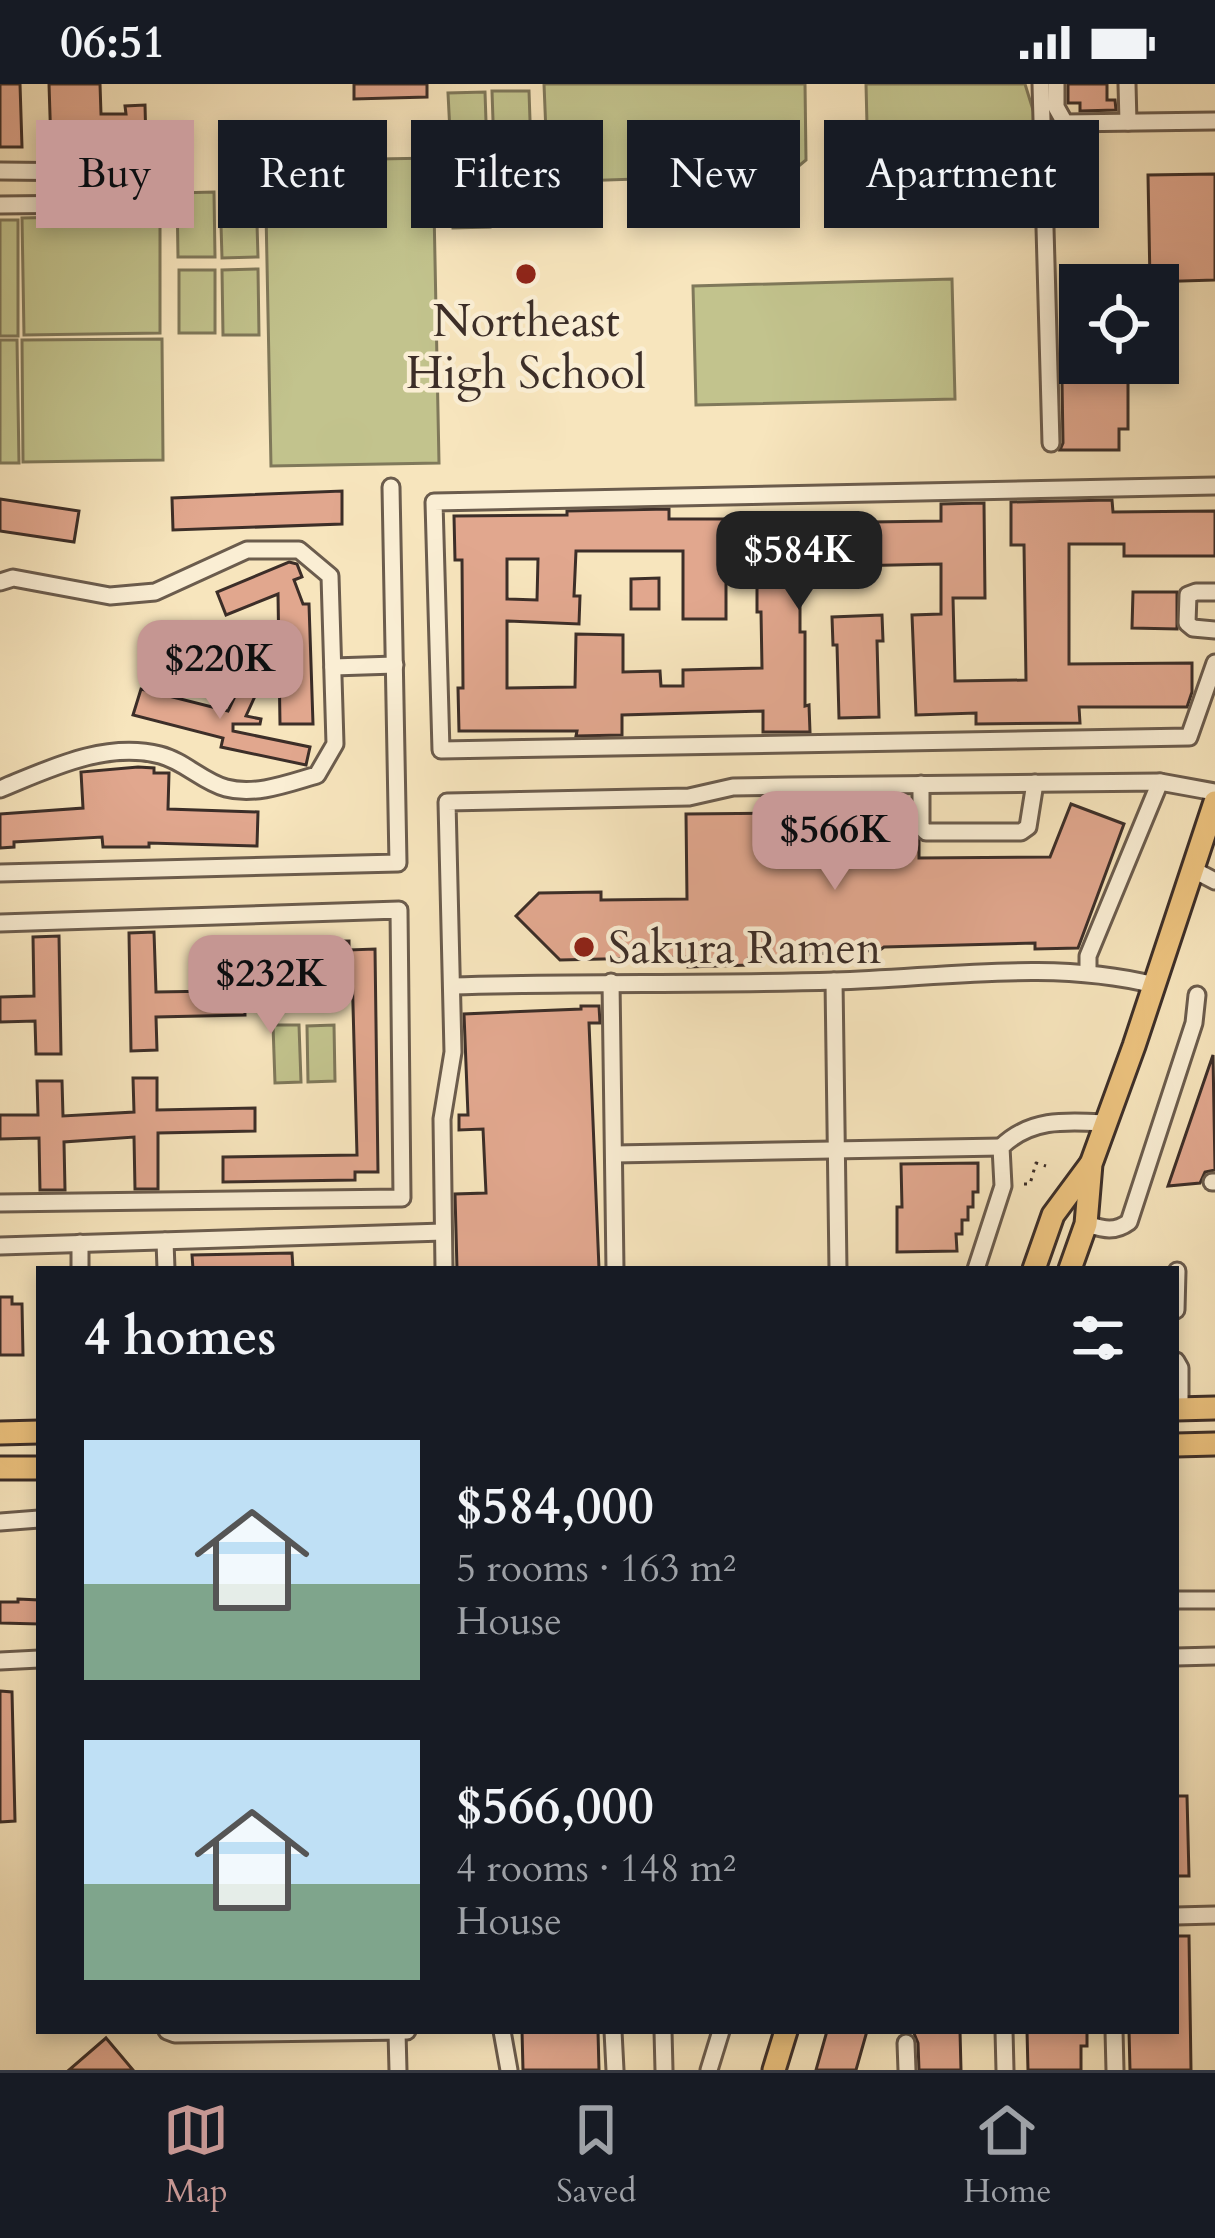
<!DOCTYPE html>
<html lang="en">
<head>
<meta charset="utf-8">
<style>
	:root { --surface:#171b24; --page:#20242c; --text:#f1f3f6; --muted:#9ea1a6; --line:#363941; --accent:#c59692 }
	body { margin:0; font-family:Cardo,serif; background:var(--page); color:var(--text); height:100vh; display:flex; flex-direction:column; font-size:45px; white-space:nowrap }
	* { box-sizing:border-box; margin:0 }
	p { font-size:39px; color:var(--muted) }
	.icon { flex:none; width:66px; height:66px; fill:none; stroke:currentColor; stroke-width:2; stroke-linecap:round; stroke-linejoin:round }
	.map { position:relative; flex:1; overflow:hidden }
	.side { position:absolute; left:36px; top:1182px; width:1143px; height:768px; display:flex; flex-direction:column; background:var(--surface); border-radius:0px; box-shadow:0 6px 18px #0003 }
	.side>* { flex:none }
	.banner { position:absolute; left:36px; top:36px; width:1143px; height:108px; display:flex; gap:24px }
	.tools { position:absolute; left:1059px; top:180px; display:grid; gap:24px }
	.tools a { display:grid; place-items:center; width:120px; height:120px; border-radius:0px; background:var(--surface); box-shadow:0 6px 18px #0003; font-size:60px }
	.price { position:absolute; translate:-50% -102px; padding:0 27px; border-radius:24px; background:var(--accent); color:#111; font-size:39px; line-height:78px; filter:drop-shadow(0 3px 6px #0008) }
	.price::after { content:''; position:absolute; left:50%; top:72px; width:36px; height:27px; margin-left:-18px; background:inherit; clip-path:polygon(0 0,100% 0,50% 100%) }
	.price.current { background:#222; color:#fff }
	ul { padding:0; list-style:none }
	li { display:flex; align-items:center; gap:36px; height:300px; padding:0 48px }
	li span { display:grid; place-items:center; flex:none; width:336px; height:240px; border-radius:0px; color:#555 }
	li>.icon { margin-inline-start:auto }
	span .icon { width:144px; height:144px; fill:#fffc; stroke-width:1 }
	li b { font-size:51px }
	h2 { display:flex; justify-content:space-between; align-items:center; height:144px; padding:0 48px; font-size:51px }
	.pill { padding:0 42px; border-radius:0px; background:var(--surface); box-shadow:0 6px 18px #0003; font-size:42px; line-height:108px }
	.pill.current { background:var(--accent); color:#111 }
	.status { display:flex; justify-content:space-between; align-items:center; height:84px; padding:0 60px; background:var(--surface); direction:ltr }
	.status svg { height:33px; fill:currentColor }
	.tabs { display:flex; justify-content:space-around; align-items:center; height:168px; border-top:3px solid var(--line); background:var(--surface); font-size:33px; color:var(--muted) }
	.tabs a { display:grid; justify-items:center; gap:6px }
	.tabs .current { color:var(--accent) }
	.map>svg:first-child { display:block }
	.grass { fill:#c2c38d; stroke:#7f785a; stroke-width:3 }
	.building { fill:#e1a78e; stroke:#3c2e28; stroke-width:3; fill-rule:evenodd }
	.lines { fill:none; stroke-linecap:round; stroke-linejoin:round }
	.minor-casing { stroke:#6b5c4d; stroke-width:21 }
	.major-casing { stroke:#3c2e28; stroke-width:27 }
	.path { stroke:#3c2e28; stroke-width:3; stroke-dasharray:3 6; stroke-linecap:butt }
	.minor { stroke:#faeed4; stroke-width:15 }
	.major { stroke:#ecc27e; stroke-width:21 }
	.poi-dot { fill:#8f2418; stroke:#faeed4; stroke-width:4.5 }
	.labels { text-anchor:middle; stroke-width:9; stroke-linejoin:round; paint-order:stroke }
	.poi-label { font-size:45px; fill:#3c2e28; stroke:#faeed4 }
</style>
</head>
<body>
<div class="status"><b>06:51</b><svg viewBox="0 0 49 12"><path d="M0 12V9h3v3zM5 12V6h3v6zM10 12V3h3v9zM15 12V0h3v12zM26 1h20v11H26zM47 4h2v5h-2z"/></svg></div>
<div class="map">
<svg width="1215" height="1986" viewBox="0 0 1215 1986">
	<rect width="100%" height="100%" fill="#f7e5bd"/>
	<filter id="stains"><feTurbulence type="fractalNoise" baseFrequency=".00167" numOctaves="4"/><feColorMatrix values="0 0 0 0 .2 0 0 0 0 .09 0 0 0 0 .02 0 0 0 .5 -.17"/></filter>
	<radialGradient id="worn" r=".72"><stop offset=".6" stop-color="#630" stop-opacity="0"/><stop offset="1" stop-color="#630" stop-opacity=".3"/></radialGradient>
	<!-- grass -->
	<g class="grass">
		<polygon points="544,0 805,0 806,76 789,90 548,98"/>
		<polygon points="866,0 1025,0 1038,42 1038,76 868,81"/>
		<polygon points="492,7 529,7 531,65 494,66"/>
		<polygon points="485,8 487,67 451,68 448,9"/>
		<polygon points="433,74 439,379 271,382 265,77"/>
		<polygon points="533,82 534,142 496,142 495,83"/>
		<polygon points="488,83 490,143 453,144 452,84"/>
		<polygon points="256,107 258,173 222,174 220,108"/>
		<polygon points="214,108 215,173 178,173 177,109"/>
		<polygon points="160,131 160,249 24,251 22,134"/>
		<rect x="0" y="136" width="18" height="116"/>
		<polygon points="258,185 259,251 223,251 222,186"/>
		<rect x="179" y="186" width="36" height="63"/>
		<polygon points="952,195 955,315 696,321 693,202"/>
		<polygon points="162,255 163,376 23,378 22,256"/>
		<polygon points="0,256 17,256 19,379 0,379"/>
		<polygon points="299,941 301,998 275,999 273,941"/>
		<polygon points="334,941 335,997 308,998 307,942"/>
	</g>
	<!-- building -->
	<g class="building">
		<polygon points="0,0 20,0 22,63 0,63"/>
		<polygon points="49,0 100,0 101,30 126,30 125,22 145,21 146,60 127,60 127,48 101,48 102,60 51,62"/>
		<polygon points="354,0 427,0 427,13 354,15"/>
		<polygon points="1068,0 1107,0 1107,16 1115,16 1116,26 1080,27 1080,19 1068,19"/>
		<polygon points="1215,90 1215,196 1150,198 1148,91"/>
		<polygon points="1080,234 1080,279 1148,281 1149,298 1128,298 1128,345 1119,345 1119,366 1060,366 1063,359 1061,235"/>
		<polygon points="342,407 342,440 173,446 172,414"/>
		<polygon points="0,415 79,427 74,458 0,447"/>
		<path d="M 1112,416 L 1113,428 L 1215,427 L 1215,472 L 1124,472 L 1124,460 L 1069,460 L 1069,580 L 1192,579 L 1192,608 L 1187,623 L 1079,623 L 1080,639 L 976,640 L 976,629 L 916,631 L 912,531 L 941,530 L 941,480 L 800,483 L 800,548 L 805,548 L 805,622 L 809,621 L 810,648 L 763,648 L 763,627 L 622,631 L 622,651 L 576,652 L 577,647 L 459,647 L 458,604 L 463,604 L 462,476 L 455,476 L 454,432 L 567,431 L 567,427 L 669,425 L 669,435 L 726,435 L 726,535 L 683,535 L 683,467 L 576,467 L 574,512 L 580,512 L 579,540 L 507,537 L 507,604 L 575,603 L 576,550 L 623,551 L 623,588 L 660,587 L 661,602 L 683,602 L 683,586 L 762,584 L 761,528 L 757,528 L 757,433 L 799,433 L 800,439 L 941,437 L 941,420 L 984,419 L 985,514 L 953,514 L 955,597 L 1026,596 L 1024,461 L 1011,461 L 1011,418 ZM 507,475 L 538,475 L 537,516 L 507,515 Z"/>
		<polygon points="289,478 297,480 302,493 294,496 303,520 309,520 313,640 280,640 278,510 226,531 217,508"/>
		<polygon points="659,494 659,525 631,525 631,495"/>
		<polygon points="1133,508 1177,508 1177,545 1132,544"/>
		<polygon points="882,531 883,557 877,557 879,633 839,634 837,561 833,561 832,533"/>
		<polygon points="245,591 261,599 246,632 261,635 260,640 233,640 233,647 310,663 306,681 221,663 223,654 133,631 141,605 228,627"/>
		<polygon points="138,683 154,684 154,689 169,689 168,725 258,728 257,762 149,759 149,763 103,763 102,753 14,758 14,763 0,764 0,730 83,724 81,688"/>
		<polygon points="1071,720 1124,740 1078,864 1035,865 1035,859 884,863 880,866 749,874 749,881 688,883 688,873 560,876 516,832 539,809 601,808 601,816 687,815 686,730 909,728 909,745 919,757 919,774 1050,773"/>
		<polygon points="154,848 156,908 217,907 216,859 349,857 349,866 375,865 378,1088 355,1088 355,1096 223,1098 223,1073 357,1071 352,884 244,885 245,931 156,933 157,966 131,967 129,849"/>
		<polygon points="59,852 61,970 36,970 35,937 0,938 0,913 34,912 33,853"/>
		<polygon points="581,922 599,922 600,939 589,939 599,1185 457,1185 455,1110 486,1109 483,1045 459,1046 459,1031 468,1031 464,930 581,925"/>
		<polygon points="1213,971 1215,1086 1205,1088 1200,1099 1168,1102"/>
		<polygon points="133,994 157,994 157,1026 255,1024 255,1047 158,1049 158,1105 135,1105 134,1053 64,1058 65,1106 40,1106 39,1054 0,1055 0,1031 38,1031 37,997 62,997 63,1032 134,1028"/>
		<polygon points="978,1079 978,1108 973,1108 973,1123 968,1123 968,1136 962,1136 962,1150 956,1150 957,1167 897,1168 897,1123 902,1123 901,1080"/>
		<polygon points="292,1169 293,1185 193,1185 192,1171"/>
		<polygon points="0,1213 12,1213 12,1220 22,1220 23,1271 0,1271"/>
		<polygon points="18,1515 39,1516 39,1540 0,1539 0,1518 18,1518"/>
		<polygon points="0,1607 12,1608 15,1737 0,1738"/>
		<polygon points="1176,1712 1187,1712 1189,1792 1176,1792"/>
		<polygon points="1176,1852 1189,1852 1191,1986 1130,1986 1129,1947 1176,1947"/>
		<polygon points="522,1947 598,1947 599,1986 523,1986"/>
		<polygon points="827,1947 867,1947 856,1986 816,1986"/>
		<polygon points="913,1947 960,1947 961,1986 919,1986 918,1959"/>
		<polygon points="1027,1947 1087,1947 1087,1962 1081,1962 1081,1986 1028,1986"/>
		<polygon points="106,1954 133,1986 69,1986"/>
	</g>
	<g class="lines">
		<defs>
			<g id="minor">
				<polyline points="1041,0 1051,359"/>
				<polyline points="1056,0 1056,23 1065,39 1215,37"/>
				<polyline points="1127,0 1128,38"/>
				<polyline points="0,87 94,88 98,92 99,112 92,120 0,121"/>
				<polyline points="1215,402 434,418 441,666 1189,653 1215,579"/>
				<path d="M 0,498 L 13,494 L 110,512 L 155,508 L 247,466 L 299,466 L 330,492 L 335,660 L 317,691 C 289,699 256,712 226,704 C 203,698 184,677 160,671 C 105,657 49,685 0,705"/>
				<polyline points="1215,508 1196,508 1188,511 1187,539 1193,544 1215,546"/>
				<polyline points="333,583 395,581"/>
				<polyline points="921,700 921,743 926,748 1021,748 1028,743 1035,699"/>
				<polyline points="1192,785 1215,797"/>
				<polyline points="0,789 398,779 391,403"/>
				<polyline points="0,839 399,826 402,1114 0,1119"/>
				<polyline points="1088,888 1088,872 1160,698"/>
				<polyline points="834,897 838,1185"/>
				<polyline points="611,898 615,1185"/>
				<path d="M 452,902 C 580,898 708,901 835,897 C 940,894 1052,875 1154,901"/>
				<polyline points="614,1070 1001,1063"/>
				<polyline points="1212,1098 1215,1098"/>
				<path d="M 1086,1140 C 1103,1145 1114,1149 1129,1138 L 1194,939 L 1197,911"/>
				<polyline points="165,1157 166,1185"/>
				<polyline points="80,1159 80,1185"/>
				<polyline points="0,1162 443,1148"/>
				<polyline points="444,1185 442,1035 453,968 447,718 689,713 733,703 789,702 1160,698 1215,708"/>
				<path d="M 976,1185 L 1003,1102 L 1001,1063 C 1031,1034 1066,1037 1105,1039"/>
				<polyline points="1176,1226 1177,1187"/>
				<polyline points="1176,1277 1180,1284 1180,1324"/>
				<polyline points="0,1438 39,1435"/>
				<polyline points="1176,1516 1215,1516"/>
				<polyline points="1176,1573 1215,1572"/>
				<polyline points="0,1577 39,1575"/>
				<polyline points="1176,1832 1215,1831"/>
				<polyline points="167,1947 175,1950 407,1947"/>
				<polyline points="502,1947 509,1986"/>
				<polyline points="613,1947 615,1986"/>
				<polyline points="663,1947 664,1986"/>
				<polyline points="1004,1947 1005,1986"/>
				<polyline points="1114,1947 1115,1986"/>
				<polyline points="397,1948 398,1986"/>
				<polyline points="906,1959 907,1986"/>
				<polyline points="709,1986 721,1947"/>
			</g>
			<g id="major">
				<polyline points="1034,1185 1053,1131 1090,1081"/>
				<polyline points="1070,1185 1086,1140 1091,1080 1134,962 1215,718"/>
				<polyline points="1176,1325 1215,1324"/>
				<polyline points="0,1349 39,1348"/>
				<polyline points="1176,1361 1215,1360"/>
				<polyline points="0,1384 39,1384"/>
				<polyline points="774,1986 786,1947"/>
			</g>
		</defs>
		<!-- minor casing -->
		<use href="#minor" class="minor-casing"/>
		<!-- major casing -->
		<use href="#major" class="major-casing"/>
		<!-- path -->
		<polyline class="path" points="1024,1100 1030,1100 1036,1079 1046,1082"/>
		<!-- minor -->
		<use href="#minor" class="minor"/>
		<!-- major -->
		<use href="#major" class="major"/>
	</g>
	<!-- markers -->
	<g class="poi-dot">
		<circle cx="526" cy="190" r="12"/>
		<circle cx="584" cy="863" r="12"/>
	</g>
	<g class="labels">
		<!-- poi labels -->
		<g class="poi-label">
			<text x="526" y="252">Northeast<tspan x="526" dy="52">High School</tspan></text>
			<text x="608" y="879" text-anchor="start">Sakura Ramen</text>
		</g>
	</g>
	<rect width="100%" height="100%" filter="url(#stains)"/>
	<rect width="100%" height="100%" fill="url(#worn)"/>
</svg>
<div class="tools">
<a><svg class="icon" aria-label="locate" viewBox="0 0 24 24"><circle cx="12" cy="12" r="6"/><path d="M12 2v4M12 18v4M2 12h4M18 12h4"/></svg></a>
</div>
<b class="price current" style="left:799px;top:529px">$584K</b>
<b class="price" style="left:220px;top:638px">$220K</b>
<b class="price" style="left:835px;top:809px">$566K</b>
<b class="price" style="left:271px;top:953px">$232K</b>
<div class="banner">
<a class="pill current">Buy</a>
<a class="pill">Rent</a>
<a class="pill">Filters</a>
<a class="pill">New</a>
<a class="pill">Apartment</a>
</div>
<section class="side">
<h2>4 homes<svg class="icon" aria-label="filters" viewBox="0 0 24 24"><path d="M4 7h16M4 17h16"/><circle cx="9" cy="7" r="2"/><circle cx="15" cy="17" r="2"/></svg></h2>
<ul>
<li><span style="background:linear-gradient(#bfe0f5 60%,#7fa58c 0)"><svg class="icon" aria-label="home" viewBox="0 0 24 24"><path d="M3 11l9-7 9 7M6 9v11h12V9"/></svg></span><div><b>$584,000</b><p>5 rooms · 163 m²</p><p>House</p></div></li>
<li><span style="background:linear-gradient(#bfe0f5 60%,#7fa58c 0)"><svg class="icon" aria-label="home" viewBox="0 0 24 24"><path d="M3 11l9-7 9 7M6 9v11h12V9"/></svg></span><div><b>$566,000</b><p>4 rooms · 148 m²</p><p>House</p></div></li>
</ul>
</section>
</div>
<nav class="tabs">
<a class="current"><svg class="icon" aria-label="map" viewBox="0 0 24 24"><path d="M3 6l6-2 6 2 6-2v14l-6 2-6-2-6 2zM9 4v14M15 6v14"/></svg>Map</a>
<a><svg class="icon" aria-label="saved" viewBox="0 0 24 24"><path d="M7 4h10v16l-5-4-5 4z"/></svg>Saved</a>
<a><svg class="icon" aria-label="home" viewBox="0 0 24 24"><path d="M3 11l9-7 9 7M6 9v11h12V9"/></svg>Home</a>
</nav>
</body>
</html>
